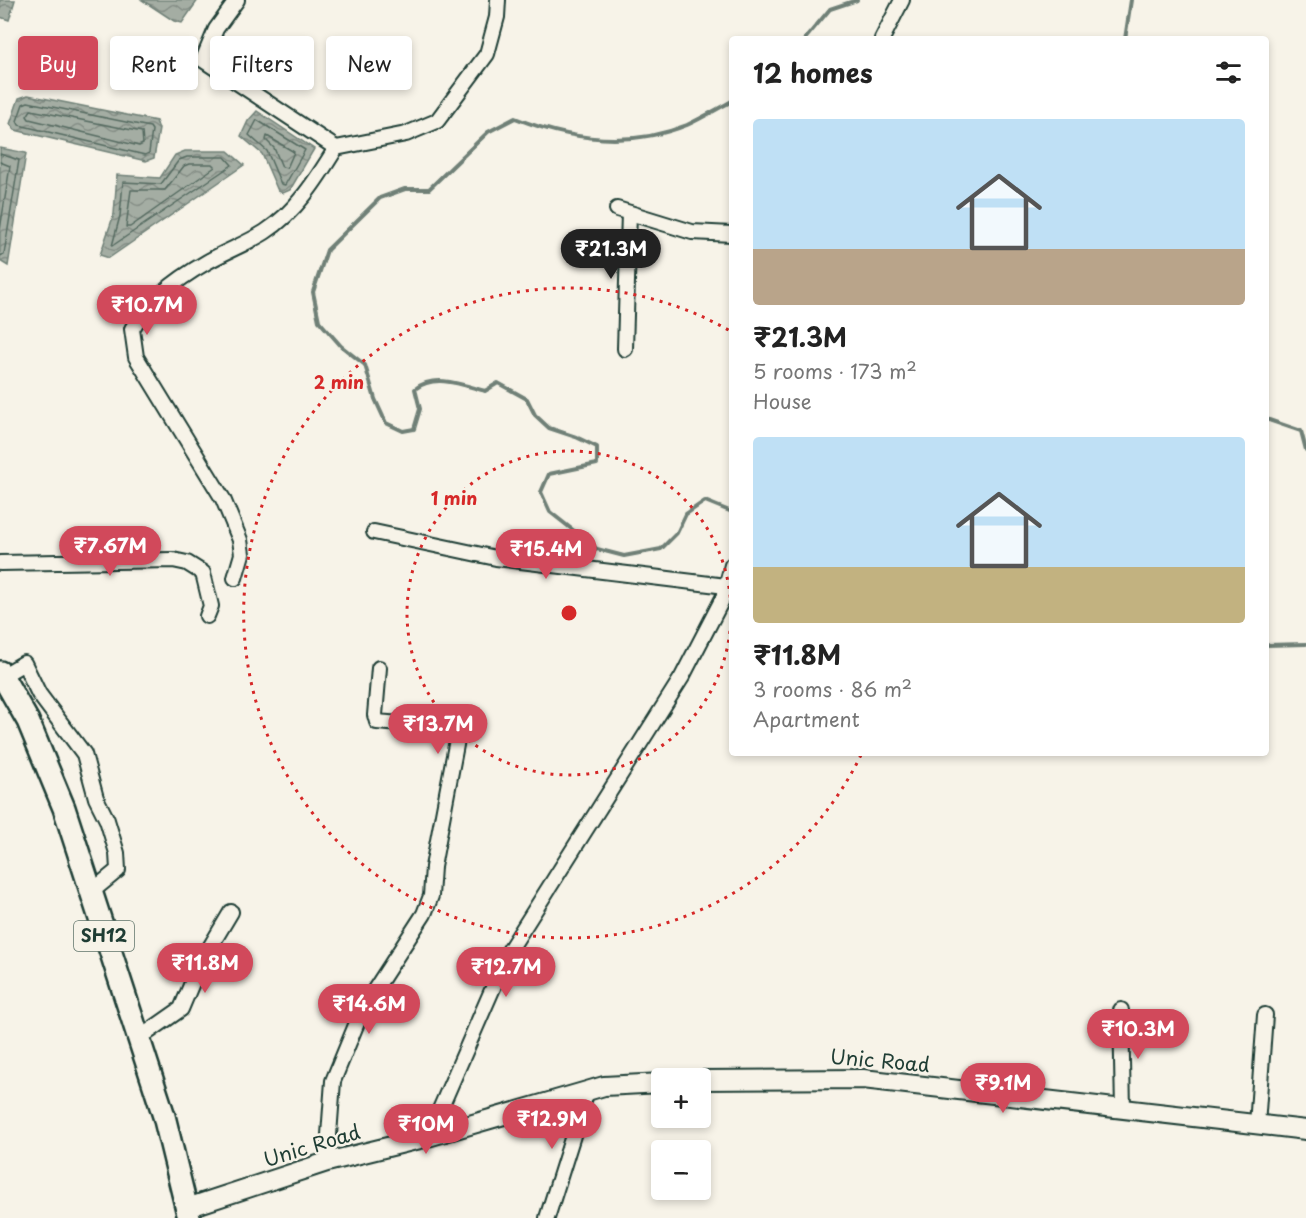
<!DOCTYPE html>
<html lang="en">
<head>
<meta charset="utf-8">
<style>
	:root { --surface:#fff; --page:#f2f2f2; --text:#222; --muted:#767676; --accent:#d1495b }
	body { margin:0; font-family:"Playpen Sans",sans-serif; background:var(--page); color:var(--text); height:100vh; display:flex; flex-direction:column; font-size:22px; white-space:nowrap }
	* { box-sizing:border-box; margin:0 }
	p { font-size:20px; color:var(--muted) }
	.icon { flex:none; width:33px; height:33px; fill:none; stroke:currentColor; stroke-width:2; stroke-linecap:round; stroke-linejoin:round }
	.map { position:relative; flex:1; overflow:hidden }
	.panel { position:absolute; left:729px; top:36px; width:540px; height:720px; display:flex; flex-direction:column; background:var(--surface); border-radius:6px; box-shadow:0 3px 9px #0003 }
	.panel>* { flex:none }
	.hud { position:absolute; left:18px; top:36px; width:570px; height:54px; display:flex; gap:12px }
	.controls { position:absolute; left:651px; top:1068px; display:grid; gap:12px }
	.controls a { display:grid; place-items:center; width:60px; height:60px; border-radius:6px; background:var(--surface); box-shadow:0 3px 9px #0003; font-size:30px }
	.price { position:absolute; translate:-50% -51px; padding:0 14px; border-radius:21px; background:var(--accent); color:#fff; font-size:20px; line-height:39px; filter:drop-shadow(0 2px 3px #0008) }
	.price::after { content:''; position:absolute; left:50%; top:36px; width:18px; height:14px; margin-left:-9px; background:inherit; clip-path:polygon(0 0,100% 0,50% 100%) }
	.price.current { background:#222; color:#fff }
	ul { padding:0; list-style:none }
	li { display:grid; align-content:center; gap:12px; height:318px; padding:0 24px }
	li span { display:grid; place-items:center; height:186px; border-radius:6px; color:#555 }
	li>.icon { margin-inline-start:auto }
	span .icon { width:108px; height:108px; fill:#fffc; stroke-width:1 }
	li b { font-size:26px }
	h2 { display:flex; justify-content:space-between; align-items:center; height:72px; padding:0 24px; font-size:26px }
	.tag { padding:0 21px; border-radius:6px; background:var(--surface); box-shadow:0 3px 9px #0003; font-size:21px; line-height:54px }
	.tag.current { background:var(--accent); color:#fff }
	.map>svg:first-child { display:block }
	.water { fill:url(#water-waves); stroke:#6f8077; stroke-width:1.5 }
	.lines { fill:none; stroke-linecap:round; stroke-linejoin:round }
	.shore { stroke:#546a60; stroke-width:1.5 }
	.stream { stroke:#6f8077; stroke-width:4 }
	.minor-casing { stroke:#1f3d34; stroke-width:18 }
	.secondary-casing { stroke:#1f3d34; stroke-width:22 }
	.primary-casing { stroke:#1f3d34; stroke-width:26 }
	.minor { stroke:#f7f3e8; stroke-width:14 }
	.secondary { stroke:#f7f3e8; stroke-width:18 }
	.primary { stroke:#f7f3e8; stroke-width:21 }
	.ring { fill:none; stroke:#d62828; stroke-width:3; stroke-dasharray:3 6 }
	.labels { text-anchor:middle; stroke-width:5; stroke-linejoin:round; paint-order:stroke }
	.shield { fill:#f7f3e8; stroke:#60746a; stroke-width:1.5 }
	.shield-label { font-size:18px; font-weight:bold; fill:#1f3d34 }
	.street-label { font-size:20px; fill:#1f3d34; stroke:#f7f3e8 }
	.centre { fill:#d62828; stroke:#f7f3e8; stroke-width:3 }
	.ring-label { font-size:18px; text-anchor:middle; font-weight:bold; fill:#d62828; stroke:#f7f3e8; stroke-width:5; stroke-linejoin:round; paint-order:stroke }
</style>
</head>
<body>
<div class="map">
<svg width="1306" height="1218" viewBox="0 0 1306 1218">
	<defs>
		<pattern id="water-waves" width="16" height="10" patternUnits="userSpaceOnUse" patternTransform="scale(1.5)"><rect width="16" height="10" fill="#a4ada3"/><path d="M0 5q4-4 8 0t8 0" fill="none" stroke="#858e86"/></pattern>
	</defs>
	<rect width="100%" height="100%" fill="#f7f3e8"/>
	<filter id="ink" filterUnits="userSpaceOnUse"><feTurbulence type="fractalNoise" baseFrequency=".0167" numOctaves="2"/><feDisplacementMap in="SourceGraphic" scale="12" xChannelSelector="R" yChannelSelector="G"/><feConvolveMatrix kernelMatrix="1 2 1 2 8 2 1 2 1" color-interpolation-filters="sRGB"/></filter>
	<g filter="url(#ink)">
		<!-- water -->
		<g class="water">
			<polygon points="0,0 15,0 9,20 0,17"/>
			<polygon points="142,0 198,0 182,23 174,21"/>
			<polygon points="28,95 156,121 159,129 154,158 146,161 15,130 10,124 19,98"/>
			<polygon points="257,111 314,149 290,190 283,193 278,191 262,154 241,136 248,121"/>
			<polygon points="0,148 26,153 8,266 0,261"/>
			<polygon points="185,151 228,151 244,165 109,258 100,255 114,214 117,175 160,178 175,155"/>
		</g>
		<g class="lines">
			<!-- shore -->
			<g class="shore">
				<polygon points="28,102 150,127 152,130 149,153 145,155 19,125 17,121 23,104"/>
				<polygon points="31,110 142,132 143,144 139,146 29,119 27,116"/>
				<polygon points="257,120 305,150 285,185 281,184 267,151 249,135"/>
				<polygon points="267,136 294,152 287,168 282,167 274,148 266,140"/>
				<polyline points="0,154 19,160 4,254 0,256"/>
				<polygon points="187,157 225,157 232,165 112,246 120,216 123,182 161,184 179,160"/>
				<polyline points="0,162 10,166 0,230"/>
				<polygon points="189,164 212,164 215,167 130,227 126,227 131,190 165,190 184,166"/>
			</g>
			<!-- stream -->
			<g class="stream">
				<polyline points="805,39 830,9 857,0"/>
				<polyline points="1125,39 1131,0"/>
				<path d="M 732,101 C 717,109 702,118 687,125 C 630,148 570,140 515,118 L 488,132 L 429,189 L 405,189 L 380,198 L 327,250 L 313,292 L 319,321 L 341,346 L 365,365 L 375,399 L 386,423 L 403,431 L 414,429 L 420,409 L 415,389 C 435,373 463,385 485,391 L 498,383 L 527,399 L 535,415 L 549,428 L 576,437 L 597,447 L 597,464 L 549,474 L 541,492 L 550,512 L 597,549 L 624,556 L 661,549 L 677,533 L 686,514 L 705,501 L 732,512"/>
				<polyline points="1266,419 1301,431 1306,450"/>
				<polyline points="1266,645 1306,644"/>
			</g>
			<defs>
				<g id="minor">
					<polyline points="237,0 216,29 203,60 336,148"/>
					<polyline points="882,39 902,0"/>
					<polyline points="617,209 692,232 732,234"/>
					<polyline points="625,349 629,213"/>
					<polyline points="374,532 496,558 726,586"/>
					<polyline points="0,563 173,560 187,563 203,573 211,606 207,616"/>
					<path d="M 235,578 L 242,554 L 240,540 L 223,499 L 136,357 L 132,329 C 148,301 179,278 207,262 C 226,251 246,244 265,232 C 296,212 317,179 336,148 L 406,134 L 437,121 L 487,54 L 497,17 L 498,0"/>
					<polyline points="2,676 24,663 39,694 84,754 96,798 107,820 117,853 118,870 90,893"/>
					<polyline points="1121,1010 1123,1110"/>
					<polyline points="138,1039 181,1009 200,964 231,912"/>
					<polyline points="1257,1125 1265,1015"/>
					<polyline points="428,1137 509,951 682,677 723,598 732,565"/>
					<polyline points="327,1162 333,1081 363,1008 424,914 431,896 433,867 459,729 377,722 375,715 379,668"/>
					<polyline points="547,1218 587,1091"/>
				</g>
				<g id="secondary">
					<polyline points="700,1080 863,1079 1306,1130"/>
					<polyline points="187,1208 327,1162 428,1137 587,1091 604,1086 662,1083"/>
				</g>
				<polyline id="primary" points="0,672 28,721 64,808 164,1116 189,1218"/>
			</defs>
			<!-- minor casing -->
			<use href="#minor" class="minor-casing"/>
			<!-- secondary casing -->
			<use href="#secondary" class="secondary-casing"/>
			<!-- primary casing -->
			<use href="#primary" class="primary-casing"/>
			<!-- minor -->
			<use href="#minor" class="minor"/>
			<!-- secondary -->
			<use href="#secondary" class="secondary"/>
			<!-- primary -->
			<use href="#primary" class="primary"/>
		</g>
	</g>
	<!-- distance rings -->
	<g class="ring">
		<circle cx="569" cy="613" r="162"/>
		<path d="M861 755A325 325 0 1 1 732 332"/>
	</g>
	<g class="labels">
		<!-- shield labels -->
		<rect class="shield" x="74" y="921" width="60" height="30" rx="4.5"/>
		<g class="shield-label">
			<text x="104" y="942">SH12</text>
		</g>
		<!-- street labels -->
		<g class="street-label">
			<text transform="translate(880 1061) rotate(5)" y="7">Unic Road</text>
			<text transform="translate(312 1146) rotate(-17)" y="7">Unic Road</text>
		</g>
	</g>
	<circle cx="569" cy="613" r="9" class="centre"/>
	<g class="ring-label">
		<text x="339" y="389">2 min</text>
		<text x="454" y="505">1 min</text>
	</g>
</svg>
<div class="controls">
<a>+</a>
<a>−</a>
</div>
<b class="price current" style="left:611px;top:280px">₹21.3M</b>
<b class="price" style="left:147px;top:336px">₹10.7M</b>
<b class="price" style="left:110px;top:577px">₹7.67M</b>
<b class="price" style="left:546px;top:580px">₹15.4M</b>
<b class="price" style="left:438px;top:755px">₹13.7M</b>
<b class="price" style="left:205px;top:994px">₹11.8M</b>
<b class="price" style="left:506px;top:998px">₹12.7M</b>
<b class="price" style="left:369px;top:1035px">₹14.6M</b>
<b class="price" style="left:1138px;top:1060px">₹10.3M</b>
<b class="price" style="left:1003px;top:1114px">₹9.1M</b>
<b class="price" style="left:552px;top:1150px">₹12.9M</b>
<b class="price" style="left:426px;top:1155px">₹10M</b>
<div class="hud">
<a class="tag current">Buy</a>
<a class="tag">Rent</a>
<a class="tag">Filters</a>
<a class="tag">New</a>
</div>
<section class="panel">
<h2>12 homes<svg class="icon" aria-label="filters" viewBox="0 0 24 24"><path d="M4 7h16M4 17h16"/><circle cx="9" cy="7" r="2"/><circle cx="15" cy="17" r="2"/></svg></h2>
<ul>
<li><span style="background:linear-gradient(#bfe0f5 70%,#b9a48a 0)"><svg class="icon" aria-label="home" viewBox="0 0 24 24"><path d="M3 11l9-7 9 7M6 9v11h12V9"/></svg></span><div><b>₹21.3M</b><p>5 rooms · 173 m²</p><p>House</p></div></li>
<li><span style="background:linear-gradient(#bfe0f5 70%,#c2b280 0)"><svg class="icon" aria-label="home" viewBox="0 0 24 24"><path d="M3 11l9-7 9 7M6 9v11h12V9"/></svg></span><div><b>₹11.8M</b><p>3 rooms · 86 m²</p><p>Apartment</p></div></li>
</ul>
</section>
</div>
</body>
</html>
